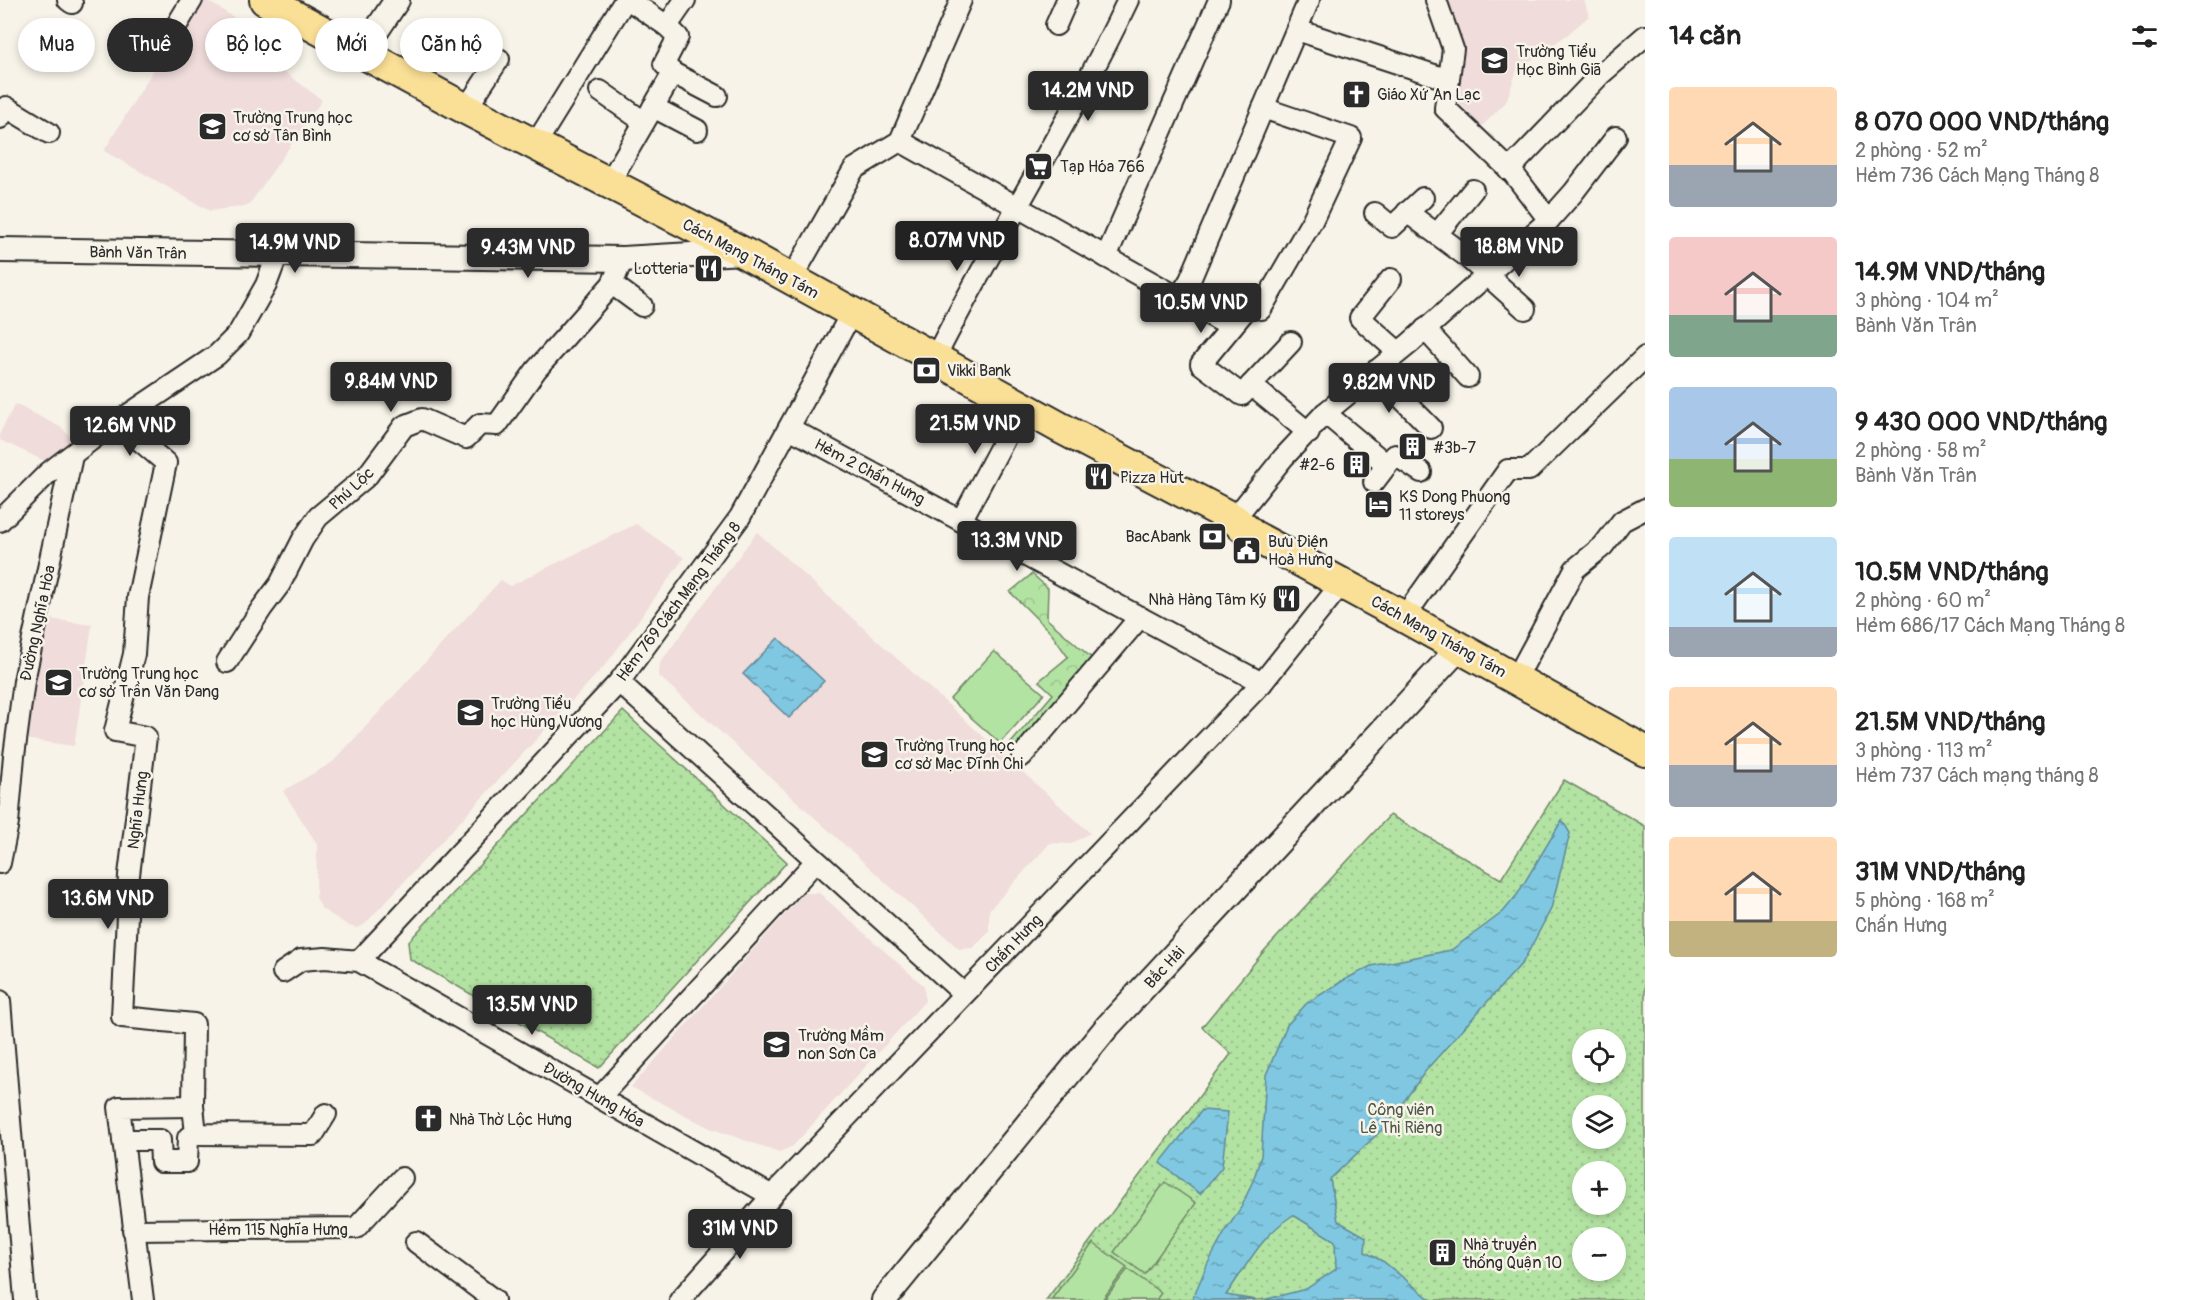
<!DOCTYPE html>
<html lang="vi">
<head>
<meta charset="utf-8">
<style>
	:root { --surface:#fff; --page:#f6f6f6; --text:#222; --muted:#767676; --accent:#2b2b2b }
	body { margin:0; font-family:Pangolin,sans-serif; background:var(--page); color:var(--text); height:100vh; display:flex; flex-direction:column; font-size:22px; white-space:nowrap }
	* { box-sizing:border-box; margin:0 }
	p { font-size:20px; color:var(--muted) }
	.icon { flex:none; width:33px; height:33px; fill:none; stroke:currentColor; stroke-width:2; stroke-linecap:round; stroke-linejoin:round }
	.map { position:relative; flex:1; overflow:hidden }
	.sheet { display:flex; flex-direction:column; background:var(--surface); width:540px }
	.sheet>* { flex:none }
	.top-card { position:absolute; left:18px; top:18px; width:570px; height:54px; display:flex; gap:12px }
	.tools { position:absolute; left:1572px; top:1029px; display:grid; gap:12px }
	.tools a { display:grid; place-items:center; width:54px; height:54px; border-radius:50%; background:var(--surface); box-shadow:0 3px 9px #0003; font-size:30px }
	.price { position:absolute; translate:-50% -51px; padding:0 14px; border-radius:6px; background:var(--accent); color:#fff; font-size:20px; line-height:39px; filter:drop-shadow(0 2px 3px #0008) }
	.price::after { content:''; position:absolute; left:50%; top:36px; width:18px; height:14px; margin-left:-9px; background:inherit; clip-path:polygon(0 0,100% 0,50% 100%) }
	.price.current { background:#222; color:#fff }
	ul { padding:0; list-style:none }
	li { display:flex; align-items:center; gap:18px; height:150px; padding:0 24px }
	li span { display:grid; place-items:center; flex:none; width:168px; height:120px; border-radius:6px; color:#555 }
	li>.icon { margin-inline-start:auto }
	span .icon { width:72px; height:72px; fill:#fffc; stroke-width:1 }
	li b { font-size:26px }
	h2 { display:flex; justify-content:space-between; align-items:center; height:72px; padding:0 24px; font-size:26px }
	.pill { padding:0 21px; border-radius:27px; background:var(--surface); box-shadow:0 3px 9px #0003; font-size:21px; line-height:54px }
	.pill.current { background:var(--accent); color:#fff }
	main { display:flex; flex:1; min-height:0 }
	.map>svg:first-child { display:block }
	.built { fill:#efdcdb }
	.grass { fill:url(#grass-dots); stroke:#6f8766; stroke-width:1.5; fill-rule:evenodd }
	.forest { fill:url(#forest-crowns); stroke:#6f8766; stroke-width:1.5 }
	.garden { fill:#b3e3a2; stroke:#6f8766; stroke-width:1.5 }
	.water { fill:url(#water-ripples); stroke:#5e8998; stroke-width:1.5 }
	.lines { fill:none; stroke-linecap:round; stroke-linejoin:round }
	.minor-casing { stroke:#2b2b2b; stroke-width:24 }
	.tertiary-casing { stroke:#2b2b2b; stroke-width:28 }
	.primary-casing { stroke:#2b2b2b; stroke-width:34 }
	.minor { stroke:#f7f3e8; stroke-width:20 }
	.tertiary { stroke:#f7f3e8; stroke-width:24 }
	.primary { stroke:#fadf96; stroke-width:30 }
	.labels { text-anchor:middle; stroke-width:5; stroke-linejoin:round; paint-order:stroke }
	.poi-label { font-size:16px; fill:#2b2b2b; stroke:#f7f3e8; text-anchor:start }
	.street-label { font-size:16px; fill:#2b2b2b; stroke:#f7f3e8 }
	.park-label { font-size:16px; fill:#4d5949; stroke:#f7f3e8 }
</style>
</head>
<body>
<main>
<div class="map">
<svg width="1645" height="1300" viewBox="0 0 1645 1300">
	<defs>
		<pattern id="grass-dots" width="8" height="8" patternUnits="userSpaceOnUse" patternTransform="scale(1.5)"><rect width="8" height="8" fill="#b3e3a2"/><path d="M2 2h.1M6 6h.1" fill="none" stroke="#9ac38c" stroke-width="1.8" stroke-linecap="round"/></pattern>
		<pattern id="forest-crowns" width="20" height="18" patternUnits="userSpaceOnUse" patternTransform="scale(1.5)"><rect width="20" height="18" fill="#b3e3a2"/><path d="M2 6a3 3 0 1 1 6 0M12 15a3 3 0 1 1 6 0" fill="none" stroke="#9ac38c"/></pattern>
		<pattern id="water-ripples" width="26" height="14" patternUnits="userSpaceOnUse" patternTransform="scale(1.5)"><rect width="26" height="14" fill="#80c8e1"/><path d="M2 4q2-2 4 0t4 0M15 11q2-2 4 0t4 0" fill="none" stroke="#69a3b7"/></pattern>
	</defs>
	<rect width="100%" height="100%" fill="#f7f3e8"/>
	<filter id="ink" filterUnits="userSpaceOnUse"><feTurbulence type="fractalNoise" baseFrequency=".0167" numOctaves="2"/><feDisplacementMap in="SourceGraphic" scale="12" xChannelSelector="R" yChannelSelector="G"/><feConvolveMatrix kernelMatrix="1 2 1 2 8 2 1 2 1" color-interpolation-filters="sRGB"/></filter>
	<g filter="url(#ink)">
		<!-- built -->
		<g class="built">
			<polygon points="196,0 206,0 294,55 283,71 322,100 249,205 210,211 104,151"/>
			<polygon points="1442,0 1584,0 1589,16 1568,34 1517,70 1506,102 1481,127 1458,101"/>
			<polygon points="15,404 62,428 72,439 45,461 0,440 0,433"/>
			<polygon points="636,524 684,558 607,663 364,925 357,928 349,926 322,909 316,897 317,844 283,791 333,762 501,580 510,586"/>
			<polygon points="757,532 1090,833 1071,844 1050,843 989,910 989,932 973,948 959,949 659,676 660,663"/>
			<polygon points="42,618 92,625 74,746 24,739"/>
			<polygon points="804,893 819,893 924,986 925,1001 793,1146 779,1152 710,1128 631,1087"/>
		</g>
		<!-- grass -->
		<g class="grass">
			<polygon points="623,711 787,862 599,1068 410,959 408,942"/>
			<path d="M 1564,780 L 1645,826 L 1645,1300 L 1046,1300 L 1231,1054 L 1202,1027 L 1264,951 L 1390,815 L 1501,879 ZM 1582,1040 L 1616,1040 L 1616,1072 L 1582,1072 ZM 1582,1106 L 1616,1106 L 1616,1138 L 1582,1138 ZM 1582,1172 L 1616,1172 L 1616,1204 L 1582,1204 ZM 1582,1238 L 1616,1238 L 1616,1270 L 1582,1270 Z"/>
		</g>
		<!-- forest -->
		<polygon class="forest" points="1032,574 1048,588 1047,619 1094,660 1013,756 1005,750 1053,694 1039,681 1068,657 1051,633 1010,592"/>
		<!-- garden -->
		<g class="garden">
			<polygon points="994,651 1044,694 1000,743 950,699"/>
			<polygon points="1165,1182 1196,1203 1145,1274 1114,1252"/>
			<polygon points="1093,1243 1127,1267 1102,1300 1051,1300"/>
			<polygon points="1128,1269 1161,1293 1156,1300 1104,1300"/>
		</g>
		<!-- water -->
		<g class="water">
			<polygon points="778,638 824,681 789,718 743,674"/>
			<path d="M 1562,820 L 1570,833 L 1551,909 L 1523,962 L 1427,1069 L 1387,1125 L 1330,1179 L 1338,1221 L 1366,1237 L 1365,1252 L 1384,1262 L 1431,1300 L 1263,1300 L 1306,1289 L 1336,1269 L 1335,1241 L 1293,1215 C 1260,1237 1248,1264 1226,1295 L 1256,1300 L 1192,1300 L 1207,1265 L 1225,1232 L 1242,1206 L 1254,1178 L 1261,1156 L 1266,1075 L 1287,1025 L 1307,1003 L 1344,980 L 1371,966 L 1451,950 L 1483,927 L 1503,912 L 1517,895 Z"/>
			<polygon points="1202,1110 1228,1112 1222,1167 1200,1194 1160,1163"/>
		</g>
		<g class="lines">
			<defs>
				<g id="minor">
					<polyline points="68,0 72,3"/>
					<polyline points="1056,25 1067,0"/>
					<polyline points="667,26 685,0"/>
					<polyline points="1297,30 1449,80"/>
					<polyline points="164,46 192,0"/>
					<polyline points="673,73 717,96"/>
					<polyline points="600,91 644,122"/>
					<polyline points="653,107 697,130"/>
					<polyline points="1263,108 1351,138 1312,221 1261,309 1248,307 1201,364 1242,395 1251,385 1309,433"/>
					<polyline points="466,109 499,59"/>
					<polyline points="0,118 6,107 49,133"/>
					<polyline points="900,141 1231,327"/>
					<polyline points="535,145 625,0"/>
					<polyline points="1509,170 1600,75 1645,36"/>
					<polyline points="609,183 673,73 664,64 678,37 667,26 629,0"/>
					<polyline points="1407,212 1466,256 1525,309"/>
					<polyline points="1375,213 1392,227 1423,198"/>
					<polyline points="1549,220 1573,193 1616,137"/>
					<polyline points="1437,234 1473,190"/>
					<polyline points="1106,257 1219,0"/>
					<polyline points="792,278 854,169 900,141 961,0"/>
					<polyline points="1391,279 1360,318 1398,352"/>
					<polyline points="612,284 642,306"/>
					<polyline points="1178,299 1190,280 1309,0"/>
					<polyline points="1425,329 1468,377"/>
					<path d="M 935,358 C 996,237 1070,123 1128,0"/>
					<polyline points="1375,371 1431,428"/>
					<polyline points="1251,385 1291,342"/>
					<polyline points="1325,413 1387,465 1374,482"/>
					<polyline points="118,422 166,463 138,597 134,654 115,731 146,737 129,875 122,1017 194,1024 193,1106 119,1107 143,1300"/>
					<polyline points="789,428 1262,683"/>
					<polyline points="1387,465 1395,455 1421,472"/>
					<polyline points="1234,519 1283,458 1325,413 1409,344 1549,220 1513,173 1445,108 1453,49 1436,0"/>
					<polyline points="0,521 48,473 95,437 217,355 238,334 249,315 266,285 278,253"/>
					<polyline points="961,521 1022,406"/>
					<polyline points="1412,606 1508,470 1529,470 1645,357"/>
					<polyline points="227,662 262,608 280,584 303,539 318,517 367,476 404,426 422,419 466,438 480,424 497,425 536,370 612,284 623,259"/>
					<polyline points="1524,664 1575,569 1603,546 1622,521 1645,509"/>
					<polyline points="619,682 964,994"/>
					<polyline points="1022,756 1140,617"/>
					<polyline points="0,863 8,823 14,756 24,681 72,456"/>
					<polyline points="359,961 619,682 740,517 852,312"/>
					<polyline points="283,972 301,960 325,958 359,961 772,1196"/>
					<polyline points="0,1001 25,1300"/>
					<polyline points="600,1097 816,861"/>
					<polyline points="193,1106 196,1134 313,1135 326,1114"/>
					<polyline points="123,1140 160,1140 161,1162 187,1162 188,1138 196,1134"/>
					<polyline points="133,1230 356,1228 402,1178"/>
					<polyline points="416,1242 494,1300"/>
					<polyline points="680,1300 779,1188 1262,683 1342,583"/>
				</g>
				<g id="tertiary">
					<polyline points="362,52 397,0"/>
					<polyline points="0,250 623,259 743,252"/>
					<polyline points="884,1300 1107,1027 1460,647"/>
				</g>
				<polyline id="primary" points="265,0 466,109 748,255 1059,427 1234,519 1252,535 1404,617 1645,751"/>
			</defs>
			<!-- minor casing -->
			<use href="#minor" class="minor-casing"/>
			<!-- tertiary casing -->
			<use href="#tertiary" class="tertiary-casing"/>
			<!-- primary casing -->
			<use href="#primary" class="primary-casing"/>
			<!-- minor -->
			<use href="#minor" class="minor"/>
			<!-- tertiary -->
			<use href="#tertiary" class="tertiary"/>
			<!-- primary -->
			<use href="#primary" class="primary"/>
		</g>
	</g>
	<!-- icons -->
	<defs>
		<symbol id="school-square" viewBox="-11 -11 22 22"><rect x="-9" y="-9" width="18" height="18" rx="4" fill="#2b2b2b" stroke="#f7f3e8"/><path d="M0-5L7-2L0 1L-7-2ZM-4 1L0 2.5L4 1V4Q0 6-4 4Z" fill="#fff"/></symbol>
		<symbol id="church-square" viewBox="-11 -11 22 22"><rect x="-9" y="-9" width="18" height="18" rx="4" fill="#2b2b2b" stroke="#f7f3e8"/><path d="M-1.2-6h2.4v3.5h3.3v2.4h-3.3V6h-2.4V-.1h-3.3v-2.4h3.3Z" fill="#fff"/></symbol>
		<symbol id="supermarket-square" viewBox="-11 -11 22 22"><rect x="-9" y="-9" width="18" height="18" rx="4" fill="#2b2b2b" stroke="#f7f3e8"/><path d="M-6-5.5h2.5l.6 2H6L4.5 2H-2.5L-4.4-4H-6ZM-1.5 3.2a1.3 1.3 0 1 0 .1 0ZM3 3.2a1.3 1.3 0 1 0 .1 0Z" fill="#fff"/></symbol>
		<symbol id="restaurant-square" viewBox="-11 -11 22 22"><rect x="-9" y="-9" width="18" height="18" rx="4" fill="#2b2b2b" stroke="#f7f3e8"/><path d="M-5-6h1v4h1v-4h1v4h1v-4h1v5L-1.5 .5V6h-2V.5L-5-1ZM5-6V6H3V1.5H1.5Q1.5-4 5-6Z" fill="#fff"/></symbol>
		<symbol id="bank-square" viewBox="-11 -11 22 22"><rect x="-9" y="-9" width="18" height="18" rx="4" fill="#2b2b2b" stroke="#f7f3e8"/><path d="M-6-4H6V4H-6ZM0-2.3a2.3 2.3 0 1 0 0 4.6a2.3 2.3 0 1 0 0-4.6Z" fill="#fff"/></symbol>
		<symbol id="building-square" viewBox="-11 -11 22 22"><rect x="-9" y="-9" width="18" height="18" rx="4" fill="#2b2b2b" stroke="#f7f3e8"/><path d="M-4-6H4V6H1V3H-1V6H-4ZM-2.5-4.3h1.7v1.8h-1.7ZM.8-4.3h1.7v1.8H.8ZM-2.5-1h1.7V.8h-1.7ZM.8-1h1.7V.8H.8Z" fill="#fff"/></symbol>
		<symbol id="hotel-square" viewBox="-11 -11 22 22"><rect x="-9" y="-9" width="18" height="18" rx="4" fill="#2b2b2b" stroke="#f7f3e8"/><path d="M-6-4.5h1.5V1H6V5H4.5V3h-9V5H-6ZM-4 0a1.8 1.8 0 1 1 3.6 0ZM.5 0V-2.5h3Q6-2.5 6 0Z" fill="#fff"/></symbol>
		<symbol id="civic-square" viewBox="-11 -11 22 22"><rect x="-9" y="-9" width="18" height="18" rx="4" fill="#2b2b2b" stroke="#f7f3e8"/><path d="M-.6-6.5H3V-4.5H.6V-3L4-1V1h2V6H-6V1h2V-1L-.6-3ZM-1.2 2.5V6h2.4V2.5Z" fill="#fff"/></symbol>
	</defs>
	<g fill-rule="evenodd">
		<use href="#school-square" x="1478" y="44" width="33" height="33"/>
		<use href="#church-square" x="1340" y="78" width="33" height="33"/>
		<use href="#school-square" x="196" y="110" width="33" height="33"/>
		<use href="#supermarket-square" x="1022" y="150" width="33" height="33"/>
		<use href="#restaurant-square" x="692" y="252" width="33" height="33"/>
		<use href="#bank-square" x="910" y="354" width="33" height="33"/>
		<use href="#building-square" x="1396" y="430" width="33" height="33"/>
		<use href="#building-square" x="1340" y="448" width="33" height="33"/>
		<use href="#restaurant-square" x="1082" y="460" width="33" height="33"/>
		<use href="#hotel-square" x="1362" y="488" width="33" height="33"/>
		<use href="#bank-square" x="1196" y="520" width="33" height="33"/>
		<use href="#civic-square" x="1230" y="534" width="33" height="33"/>
		<use href="#restaurant-square" x="1270" y="582" width="33" height="33"/>
		<use href="#school-square" x="42" y="666" width="33" height="33"/>
		<use href="#school-square" x="454" y="696" width="33" height="33"/>
		<use href="#school-square" x="858" y="738" width="33" height="33"/>
		<use href="#school-square" x="760" y="1028" width="33" height="33"/>
		<use href="#church-square" x="412" y="1102" width="33" height="33"/>
		<use href="#building-square" x="1426" y="1236" width="33" height="33"/>
	</g>
	<g class="labels">
		<!-- poi labels -->
		<g class="poi-label">
			<text x="1516" y="57">Trường Tiểu<tspan x="1516" dy="18">Học Bình Giã</tspan></text>
			<text x="1377" y="100">Giáo Xứ An Lạc</text>
			<text x="233" y="123">Trường Trung học<tspan x="233" dy="18">cơ sở Tân Bình</tspan></text>
			<text x="1060" y="172">Tạp Hóa 766</text>
			<text x="688" y="274" text-anchor="end">Lotteria</text>
			<text x="947" y="376">Vikki Bank</text>
			<text x="1434" y="453">#3b-7</text>
			<text x="1335" y="470" text-anchor="end">#2-6</text>
			<text x="1120" y="483">Pizza Hut</text>
			<text x="1399" y="502">KS Dong Phuong<tspan x="1399" dy="18">11 storeys</tspan></text>
			<text x="1191" y="542" text-anchor="end">BacAbank</text>
			<text x="1268" y="547">Bưu Điện<tspan x="1268" dy="18">Hoà Hưng</tspan></text>
			<text x="1266" y="605" text-anchor="end">Nhà Hàng Tâm Ký</text>
			<text x="79" y="679">Trường Trung học<tspan x="79" dy="18">cơ sở Trần Văn Đang</tspan></text>
			<text x="491" y="709">Trường Tiểu<tspan x="491" dy="18">học Hùng Vương</tspan></text>
			<text x="895" y="751">Trường Trung học<tspan x="895" dy="18">cơ sở Mạc Đĩnh Chi</tspan></text>
			<text x="798" y="1041">Trường Mầm<tspan x="798" dy="18">non Sơn Ca</tspan></text>
			<text x="449" y="1125">Nhà Thờ Lộc Hưng</text>
			<text x="1463" y="1250">Nhà truyền<tspan x="1463" dy="18">thống Quận 10</tspan></text>
		</g>
		<!-- street labels -->
		<g class="street-label">
			<text transform="translate(138 252) rotate(1)" y="6">Bành Văn Trân</text>
			<text transform="translate(751 258) rotate(28)" y="6">Cách Mạng Tháng Tám</text>
			<text transform="translate(870 471) rotate(28)" y="6">Hẻm 2 Chấn Hưng</text>
			<text transform="translate(351 488) rotate(-43)" y="6">Phú Lộc</text>
			<text transform="translate(678 601) rotate(-53)" y="6">Hẻm 769 Cách Mạng Tháng 8</text>
			<text transform="translate(37 623) rotate(-78)" y="6">Đường Nghĩa Hòa</text>
			<text transform="translate(1439 636) rotate(29)" y="6">Cách Mạng Tháng Tám</text>
			<text transform="translate(137 810) rotate(-83)" y="6">Nghĩa Hưng</text>
			<text transform="translate(1013 943) rotate(-46)" y="6">Chấn Hưng</text>
			<text transform="translate(1164 967) rotate(-47)" y="6">Bắc Hải</text>
			<text transform="translate(594 1094) rotate(30)" y="6">Đường Hưng Hóa</text>
			<text x="278" y="1235">Hẻm 115 Nghĩa Hưng</text>
		</g>
		<!-- park labels -->
		<g class="park-label">
			<text x="1401" y="1115">Công viên<tspan x="1401" dy="18">Lê Thị Riêng</tspan></text>
		</g>
	</g>
</svg>
<div class="tools">
<a><svg class="icon" aria-label="locate" viewBox="0 0 24 24"><circle cx="12" cy="12" r="6"/><path d="M12 2v4M12 18v4M2 12h4M18 12h4"/></svg></a>
<a><svg class="icon" aria-label="layers" viewBox="0 0 24 24"><path d="M12 4l9 5-9 5-9-5zM3 14l9 5 9-5"/></svg></a>
<a>+</a>
<a>−</a>
</div>
<b class="price" style="left:1088px;top:122px">14.2M VND</b>
<b class="price current" style="left:957px;top:272px">8.07M VND</b>
<b class="price" style="left:295px;top:274px">14.9M VND</b>
<b class="price" style="left:1519px;top:278px">18.8M VND</b>
<b class="price" style="left:528px;top:279px">9.43M VND</b>
<b class="price" style="left:1201px;top:334px">10.5M VND</b>
<b class="price" style="left:391px;top:413px">9.84M VND</b>
<b class="price" style="left:1389px;top:414px">9.82M VND</b>
<b class="price" style="left:975px;top:455px">21.5M VND</b>
<b class="price" style="left:130px;top:457px">12.6M VND</b>
<b class="price" style="left:1017px;top:572px">13.3M VND</b>
<b class="price" style="left:108px;top:930px">13.6M VND</b>
<b class="price" style="left:532px;top:1036px">13.5M VND</b>
<b class="price" style="left:740px;top:1260px">31M VND</b>
<div class="top-card">
<a class="pill">Mua</a>
<a class="pill current">Thuê</a>
<a class="pill">Bộ lọc</a>
<a class="pill">Mới</a>
<a class="pill">Căn hộ</a>
</div>
</div>
<section class="sheet">
<h2>14 căn<svg class="icon" aria-label="filters" viewBox="0 0 24 24"><path d="M4 7h16M4 17h16"/><circle cx="9" cy="7" r="2"/><circle cx="15" cy="17" r="2"/></svg></h2>
<ul>
<li><span style="background:linear-gradient(#ffd9b3 65%,#9aa5b1 0)"><svg class="icon" aria-label="home" viewBox="0 0 24 24"><path d="M3 11l9-7 9 7M6 9v11h12V9"/></svg></span><div><b>8 070 000 VND/tháng</b><p>2 phòng · 52 m²</p><p>Hẻm 736 Cách Mạng Tháng 8</p></div></li>
<li><span style="background:linear-gradient(#f6c9c9 65%,#7fa58c 0)"><svg class="icon" aria-label="home" viewBox="0 0 24 24"><path d="M3 11l9-7 9 7M6 9v11h12V9"/></svg></span><div><b>14.9M VND/tháng</b><p>3 phòng · 104 m²</p><p>Bành Văn Trân</p></div></li>
<li><span style="background:linear-gradient(#a9c7e8 60%,#8fb573 0)"><svg class="icon" aria-label="home" viewBox="0 0 24 24"><path d="M3 11l9-7 9 7M6 9v11h12V9"/></svg></span><div><b>9 430 000 VND/tháng</b><p>2 phòng · 58 m²</p><p>Bành Văn Trân</p></div></li>
<li><span style="background:linear-gradient(#bfe0f5 75%,#9aa5b1 0)"><svg class="icon" aria-label="home" viewBox="0 0 24 24"><path d="M3 11l9-7 9 7M6 9v11h12V9"/></svg></span><div><b>10.5M VND/tháng</b><p>2 phòng · 60 m²</p><p>Hẻm 686/17 Cách Mạng Tháng 8</p></div></li>
<li><span style="background:linear-gradient(#ffd9b3 65%,#9aa5b1 0)"><svg class="icon" aria-label="home" viewBox="0 0 24 24"><path d="M3 11l9-7 9 7M6 9v11h12V9"/></svg></span><div><b>21.5M VND/tháng</b><p>3 phòng · 113 m²</p><p>Hẻm 737 Cách mạng tháng 8</p></div></li>
<li><span style="background:linear-gradient(#ffd9b3 70%,#c2b280 0)"><svg class="icon" aria-label="home" viewBox="0 0 24 24"><path d="M3 11l9-7 9 7M6 9v11h12V9"/></svg></span><div><b>31M VND/tháng</b><p>5 phòng · 168 m²</p><p>Chấn Hưng</p></div></li>
</ul>
</section>
</main>
</body>
</html>
